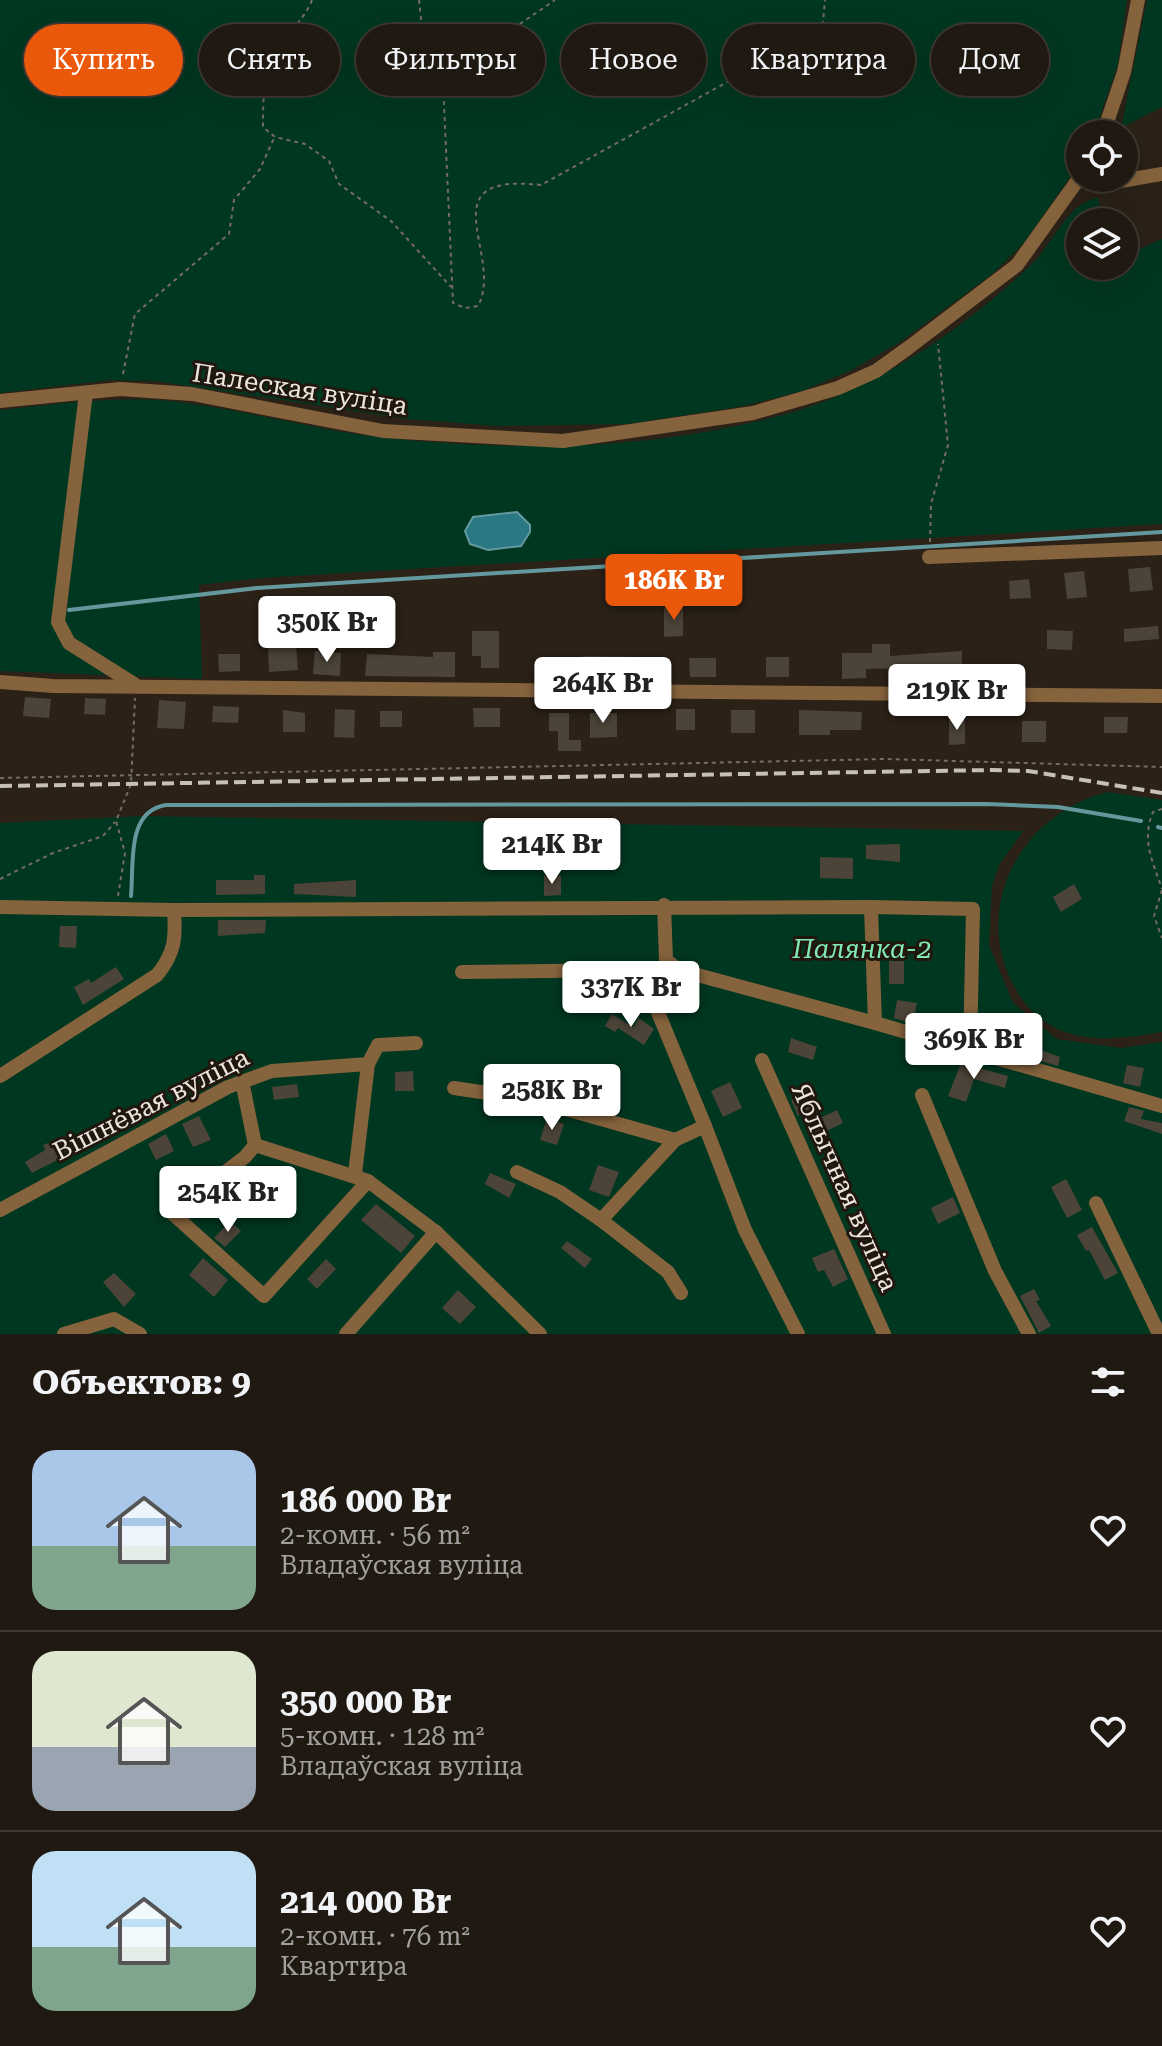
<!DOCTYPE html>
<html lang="ru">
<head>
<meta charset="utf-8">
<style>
	:root { --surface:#201911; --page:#2d261f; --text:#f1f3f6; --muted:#a2a09f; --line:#3d3831; --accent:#ea580c }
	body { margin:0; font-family:"Roboto Serif",serif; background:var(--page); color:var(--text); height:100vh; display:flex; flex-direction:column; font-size:30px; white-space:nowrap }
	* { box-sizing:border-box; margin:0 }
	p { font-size:26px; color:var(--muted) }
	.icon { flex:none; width:44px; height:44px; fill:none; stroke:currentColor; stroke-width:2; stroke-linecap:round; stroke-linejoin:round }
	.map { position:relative; height:1334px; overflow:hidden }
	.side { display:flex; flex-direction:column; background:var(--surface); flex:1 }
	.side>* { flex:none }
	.guide { position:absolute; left:24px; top:24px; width:1114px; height:72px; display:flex; gap:16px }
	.tools { position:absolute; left:1066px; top:120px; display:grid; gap:16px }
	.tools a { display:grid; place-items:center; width:72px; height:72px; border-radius:50%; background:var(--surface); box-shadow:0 8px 32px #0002,0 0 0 2px var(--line); font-size:40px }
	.price { position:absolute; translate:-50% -68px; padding:0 18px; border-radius:8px; background:#fff; color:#222; font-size:26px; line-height:52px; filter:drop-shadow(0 2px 4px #0008) }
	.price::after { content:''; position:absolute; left:50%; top:48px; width:24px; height:18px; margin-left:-12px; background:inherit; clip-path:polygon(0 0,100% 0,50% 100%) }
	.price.on { background:var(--accent); color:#fff }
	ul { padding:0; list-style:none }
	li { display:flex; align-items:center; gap:24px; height:200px; padding:0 32px }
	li+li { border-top:2px solid var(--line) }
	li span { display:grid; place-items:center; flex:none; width:224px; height:160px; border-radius:24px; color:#555 }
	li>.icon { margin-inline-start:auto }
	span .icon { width:96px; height:96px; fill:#fffc; stroke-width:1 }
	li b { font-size:34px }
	h2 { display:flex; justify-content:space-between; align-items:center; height:96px; padding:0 32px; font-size:34px }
	.chip { padding:0 28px; border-radius:36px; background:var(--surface); box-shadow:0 8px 32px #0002,0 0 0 2px var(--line); font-size:28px; line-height:72px }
	.chip.on { background:var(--accent); color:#fff }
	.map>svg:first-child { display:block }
	.green { fill:#003720 }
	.water { fill:#297883; stroke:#63999e; stroke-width:2 }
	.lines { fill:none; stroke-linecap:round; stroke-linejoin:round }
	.stream { stroke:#63999e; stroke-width:4 }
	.building { fill:#4c4438 }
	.path { stroke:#756c64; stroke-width:2; stroke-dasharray:4 4; stroke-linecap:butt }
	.minor { stroke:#85633c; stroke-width:14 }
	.rail { stroke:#c7c0b8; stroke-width:4; stroke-dasharray:12 6; stroke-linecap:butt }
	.labels { text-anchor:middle; stroke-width:6; stroke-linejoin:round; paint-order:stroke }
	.street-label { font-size:26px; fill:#ebe5de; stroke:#21170e }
	.park-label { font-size:26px; font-style:italic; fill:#81e9b2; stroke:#21170e }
</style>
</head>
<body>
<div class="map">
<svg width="1162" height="1334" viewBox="0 0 1162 1334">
	<rect width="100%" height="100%" fill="#2b2117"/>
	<!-- green -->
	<g class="green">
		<polygon points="0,0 1127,0 1118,64 1094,134 1080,134 1080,160 1075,170 1023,244 991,275 900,342 852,370 802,391 744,406 627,424 497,426 407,419 156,381 110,380 0,393"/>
		<polygon points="1147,0 1162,0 1162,107 1121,128"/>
		<path d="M 1098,197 L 1102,222 L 1080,222 L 1080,266 L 1124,266 L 1124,256 L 1162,239 L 1162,524 L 261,578 L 199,585 L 202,679 L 0,671 L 0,410 C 56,404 113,396 169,401 C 245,409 319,432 396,439 C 527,452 658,449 786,414 C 877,389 964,328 1032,264 C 1054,242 1066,205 1098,197 Z"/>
		<path d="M 1108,792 L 1162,800 L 1162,1032 C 1125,1038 1082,1045 1048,1024 C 1028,1011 1016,993 1007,971 C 977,893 1029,811 1108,792 Z"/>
		<polygon points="143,816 1023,831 999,865 992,886 989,945 1013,1003 1057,1039 1121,1048 1162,1042 1162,1334 0,1334 0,823"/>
	</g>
	<!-- water -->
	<polygon class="water" points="517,512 530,525 530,532 521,546 488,550 470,544 465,531 473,517"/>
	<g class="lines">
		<!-- stream -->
		<g class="stream">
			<polyline points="69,610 257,588 1162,532"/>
			<polyline points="1158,827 1162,828"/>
			<path d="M 131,896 C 134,864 126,811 166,805 L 987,804 L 1058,807 L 1141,821"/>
		</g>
	</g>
	<!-- building -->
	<g class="building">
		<polygon points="1150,567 1153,590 1130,592 1128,569"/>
		<polygon points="1084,571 1087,597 1067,599 1064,573"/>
		<polygon points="1029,579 1031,598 1010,599 1009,581"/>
		<polygon points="683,607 683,636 664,637 664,608"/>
		<polygon points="1158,626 1159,639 1124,642 1124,629"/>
		<polygon points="1047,630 1073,631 1072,650 1047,649"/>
		<polygon points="472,631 499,631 499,668 481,668 481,656 472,656"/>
		<polygon points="872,644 890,644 890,656 962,651 962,676 930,676 930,683 909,683 908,668 866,669 866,678 842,679 842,653 872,653"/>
		<polygon points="296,647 298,670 269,672 268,648"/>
		<polygon points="315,651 341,653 340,676 313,674"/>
		<polygon points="433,652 455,652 455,677 365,676 367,654 433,657"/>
		<polygon points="218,654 240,654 240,671 219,672"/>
		<polygon points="583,656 639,657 639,678 548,680 548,660 583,660"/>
		<rect x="766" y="657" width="23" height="20"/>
		<polygon points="689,658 716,658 716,677 690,677"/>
		<polygon points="1008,664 1008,684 982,684 982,665"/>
		<polygon points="25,697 51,699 49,718 23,716"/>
		<polygon points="85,698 106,699 105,715 84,714"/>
		<polygon points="159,700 186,702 184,729 157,728"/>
		<polygon points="213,706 239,707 238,723 212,722"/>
		<polygon points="473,708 500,708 500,727 474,727"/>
		<polygon points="335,709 355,710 354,738 334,737"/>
		<rect x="676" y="709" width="19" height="21"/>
		<polygon points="283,710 305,713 305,732 283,732"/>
		<rect x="731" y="710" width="24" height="23"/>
		<polygon points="799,710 862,712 861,730 830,730 830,735 799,735"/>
		<rect x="380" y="711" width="22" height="16"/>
		<polygon points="549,713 569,713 569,740 581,740 581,751 558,751 558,731 549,731"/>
		<polygon points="590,713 617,713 617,737 590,738"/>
		<polygon points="1104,717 1128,717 1127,733 1104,733"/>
		<polygon points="949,720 965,720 965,744 949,745"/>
		<rect x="1022" y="721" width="24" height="21"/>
		<polygon points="900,844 900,862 866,859 866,845"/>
		<polygon points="820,857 853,858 853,879 820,878"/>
		<polygon points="254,875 265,875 265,894 216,895 216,880 254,880"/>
		<polygon points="544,876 561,876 561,895 544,896"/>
		<polygon points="356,880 356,897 294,894 294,884"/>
		<polygon points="1074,884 1082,899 1061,912 1053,897"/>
		<polygon points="218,920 266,920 265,933 218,936"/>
		<polygon points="60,926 77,926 76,948 59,947"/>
		<rect x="889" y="961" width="15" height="23"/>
		<polygon points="116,967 124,979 83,1005 74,987 89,979 91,983"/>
		<polygon points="897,1000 917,1003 913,1024 894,1018"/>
		<polygon points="943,1013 961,1014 960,1032 942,1031"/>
		<polygon points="612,1014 633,1027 639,1018 654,1029 644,1045 618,1028 615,1032 605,1026"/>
		<polygon points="791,1038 817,1047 813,1060 788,1052"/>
		<polygon points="1027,1045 1060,1057 1058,1066 1024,1056"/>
		<polygon points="961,1063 1008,1076 1005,1088 974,1079 966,1102 948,1096"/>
		<polygon points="1127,1065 1144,1068 1140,1087 1123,1083"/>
		<polygon points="413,1071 414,1091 395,1091 395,1072"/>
		<polygon points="580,1079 602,1080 602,1097 580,1096"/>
		<polygon points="730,1082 742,1108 723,1117 711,1091"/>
		<polygon points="297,1084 299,1097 274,1100 272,1087"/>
		<polygon points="805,1092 820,1118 837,1110 843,1123 814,1137 802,1113 798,1116 791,1100"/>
		<polygon points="1129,1107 1144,1111 1141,1119 1162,1123 1162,1134 1124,1121"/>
		<polygon points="199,1116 211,1140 193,1147 182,1124"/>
		<polygon points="547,1118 564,1124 557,1145 540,1140"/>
		<polygon points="166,1134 174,1151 156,1160 148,1144"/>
		<polygon points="70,1135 77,1145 64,1153 65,1156 32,1173 25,1162 45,1150 43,1145"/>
		<polygon points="598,1165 619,1172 609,1197 589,1190"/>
		<polygon points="490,1173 516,1184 509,1198 485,1184"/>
		<polygon points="1066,1179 1082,1210 1067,1218 1051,1187"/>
		<polygon points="953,1197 960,1213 938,1224 931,1208"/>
		<polygon points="376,1204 415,1236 401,1253 361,1220"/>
		<polygon points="230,1221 241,1231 225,1247 214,1238"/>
		<polygon points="1092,1227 1118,1273 1105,1280 1089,1250 1086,1251 1077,1235"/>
		<polygon points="567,1241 592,1259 585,1268 561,1248"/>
		<polygon points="834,1249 848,1279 833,1287 824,1270 818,1272 812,1258"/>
		<polygon points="203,1258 228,1280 214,1297 189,1275"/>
		<polygon points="326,1259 336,1269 317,1289 307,1279"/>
		<polygon points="114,1273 136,1294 124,1307 103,1282"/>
		<polygon points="1034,1289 1040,1300 1036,1301 1051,1326 1039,1333 1020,1296"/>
		<polygon points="458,1290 476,1307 460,1324 442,1308"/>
	</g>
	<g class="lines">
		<!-- path -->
		<g class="path">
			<path d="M 312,0 C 303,23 282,36 273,57 C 263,79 263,104 263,127 L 275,137 L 305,144 L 329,161 L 339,184 L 391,221 L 451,287"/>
			<path d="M 419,0 C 422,27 423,65 458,66 L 555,0"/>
			<path d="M 442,61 L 453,303 L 465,308 L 478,306 C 505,256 425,172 541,185 L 816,33 L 823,22 L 825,0"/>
			<polyline points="123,374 135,314 229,234 234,200 260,169 274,138"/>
			<polyline points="930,542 931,504 948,445 938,344"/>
			<polyline points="0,778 885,759 1162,767"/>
			<path d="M 1162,809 L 1153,812 C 1141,840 1153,862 1162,889"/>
			<polyline points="0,879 53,853 103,836 115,822"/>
			<polyline points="1162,890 1154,916 1162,938"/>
			<polyline points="118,896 125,853 116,821 131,784 135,698"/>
		</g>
		<!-- minor -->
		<g class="minor">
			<polyline points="1103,134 1124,72 1138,0"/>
			<polyline points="1094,178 1109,183 1162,174"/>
			<polyline points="86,393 58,622 69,643 134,684"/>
			<polyline points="0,401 120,389 192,394 383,431 563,441 753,413 838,388 876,371 908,348 1017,265 1080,177"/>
			<polyline points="929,557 1162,548"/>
			<polyline points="0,682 53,686 1162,696"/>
			<polyline points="664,905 666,960 679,970 875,1023"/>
			<polyline points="0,907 174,910 871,907 875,1023 1162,1106"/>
			<polyline points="871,907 973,909 970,1051"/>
			<polyline points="462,972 631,970 645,981 705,1126"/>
			<polyline points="762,1060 884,1334"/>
			<path d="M 0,1076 L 157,975 C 175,953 176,938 174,910"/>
			<polyline points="242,1081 255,1145 368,1181 436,1232 540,1334"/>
			<polyline points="454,1088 534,1100 675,1140"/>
			<polyline points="922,1095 995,1271 1029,1334"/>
			<polyline points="255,1145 245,1157 172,1213 264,1296 368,1181"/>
			<polyline points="517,1172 560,1192 601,1220 675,1140 705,1126 745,1230 798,1334"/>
			<polyline points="355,1174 368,1064"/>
			<polyline points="1096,1203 1159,1334"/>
			<polyline points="0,1210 228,1087 272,1071 368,1064 378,1045 416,1043"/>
			<polyline points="601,1220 668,1272 681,1293"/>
			<polyline points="64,1334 114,1319 140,1334"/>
			<polyline points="346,1334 436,1232"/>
		</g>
		<!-- rail -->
		<polyline class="rail" points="0,786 992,770 1028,771 1162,793"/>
	</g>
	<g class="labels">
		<!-- street labels -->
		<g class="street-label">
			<text transform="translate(300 389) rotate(9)" y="9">Палеская вуліца</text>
			<text transform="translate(151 1104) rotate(-27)" y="9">Вішнёвая вуліца</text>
			<text transform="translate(845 1187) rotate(66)" y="9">Яблычная вуліца</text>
		</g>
		<!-- park labels -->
		<g class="park-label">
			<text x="862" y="958">Палянка-2</text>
		</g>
	</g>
</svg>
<div class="tools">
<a><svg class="icon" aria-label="locate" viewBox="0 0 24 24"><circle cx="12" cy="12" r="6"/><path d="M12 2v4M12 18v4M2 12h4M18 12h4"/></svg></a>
<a><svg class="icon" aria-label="layers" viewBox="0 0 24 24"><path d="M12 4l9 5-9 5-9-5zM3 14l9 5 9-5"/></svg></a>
</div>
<b class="price on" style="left:674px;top:622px">186K Br</b>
<b class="price" style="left:327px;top:664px">350K Br</b>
<b class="price" style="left:603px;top:725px">264K Br</b>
<b class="price" style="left:957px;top:732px">219K Br</b>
<b class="price" style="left:552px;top:886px">214K Br</b>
<b class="price" style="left:631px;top:1029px">337K Br</b>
<b class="price" style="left:974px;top:1081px">369K Br</b>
<b class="price" style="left:552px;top:1132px">258K Br</b>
<b class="price" style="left:228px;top:1234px">254K Br</b>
<div class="guide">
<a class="chip on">Купить</a>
<a class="chip">Снять</a>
<a class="chip">Фильтры</a>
<a class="chip">Новое</a>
<a class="chip">Квартира</a>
<a class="chip">Дом</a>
</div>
</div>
<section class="side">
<h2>Объектов: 9<svg class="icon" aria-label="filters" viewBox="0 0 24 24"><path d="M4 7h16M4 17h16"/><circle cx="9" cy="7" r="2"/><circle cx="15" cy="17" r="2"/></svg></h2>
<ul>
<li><span style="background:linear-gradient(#a9c7e8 60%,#7fa58c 0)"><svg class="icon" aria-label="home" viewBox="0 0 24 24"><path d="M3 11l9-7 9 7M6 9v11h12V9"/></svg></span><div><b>186 000 Br</b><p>2-комн. · 56 m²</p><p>Владаўская вуліца</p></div><svg class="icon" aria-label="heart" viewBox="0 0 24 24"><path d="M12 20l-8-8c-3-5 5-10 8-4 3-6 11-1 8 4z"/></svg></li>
<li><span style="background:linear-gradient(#dfe7d0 60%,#9aa5b1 0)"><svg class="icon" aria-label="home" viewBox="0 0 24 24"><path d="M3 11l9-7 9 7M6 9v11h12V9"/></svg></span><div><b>350 000 Br</b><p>5-комн. · 128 m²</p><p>Владаўская вуліца</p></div><svg class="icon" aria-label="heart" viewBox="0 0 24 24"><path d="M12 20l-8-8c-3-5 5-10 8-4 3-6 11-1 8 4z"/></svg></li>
<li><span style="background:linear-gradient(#bfe0f5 60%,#7fa58c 0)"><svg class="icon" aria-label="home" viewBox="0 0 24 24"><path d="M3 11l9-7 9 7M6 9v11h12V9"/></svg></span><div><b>214 000 Br</b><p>2-комн. · 76 m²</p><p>Квартира</p></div><svg class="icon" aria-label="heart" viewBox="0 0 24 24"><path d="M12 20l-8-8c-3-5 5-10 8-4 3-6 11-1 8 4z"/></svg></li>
</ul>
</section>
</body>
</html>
